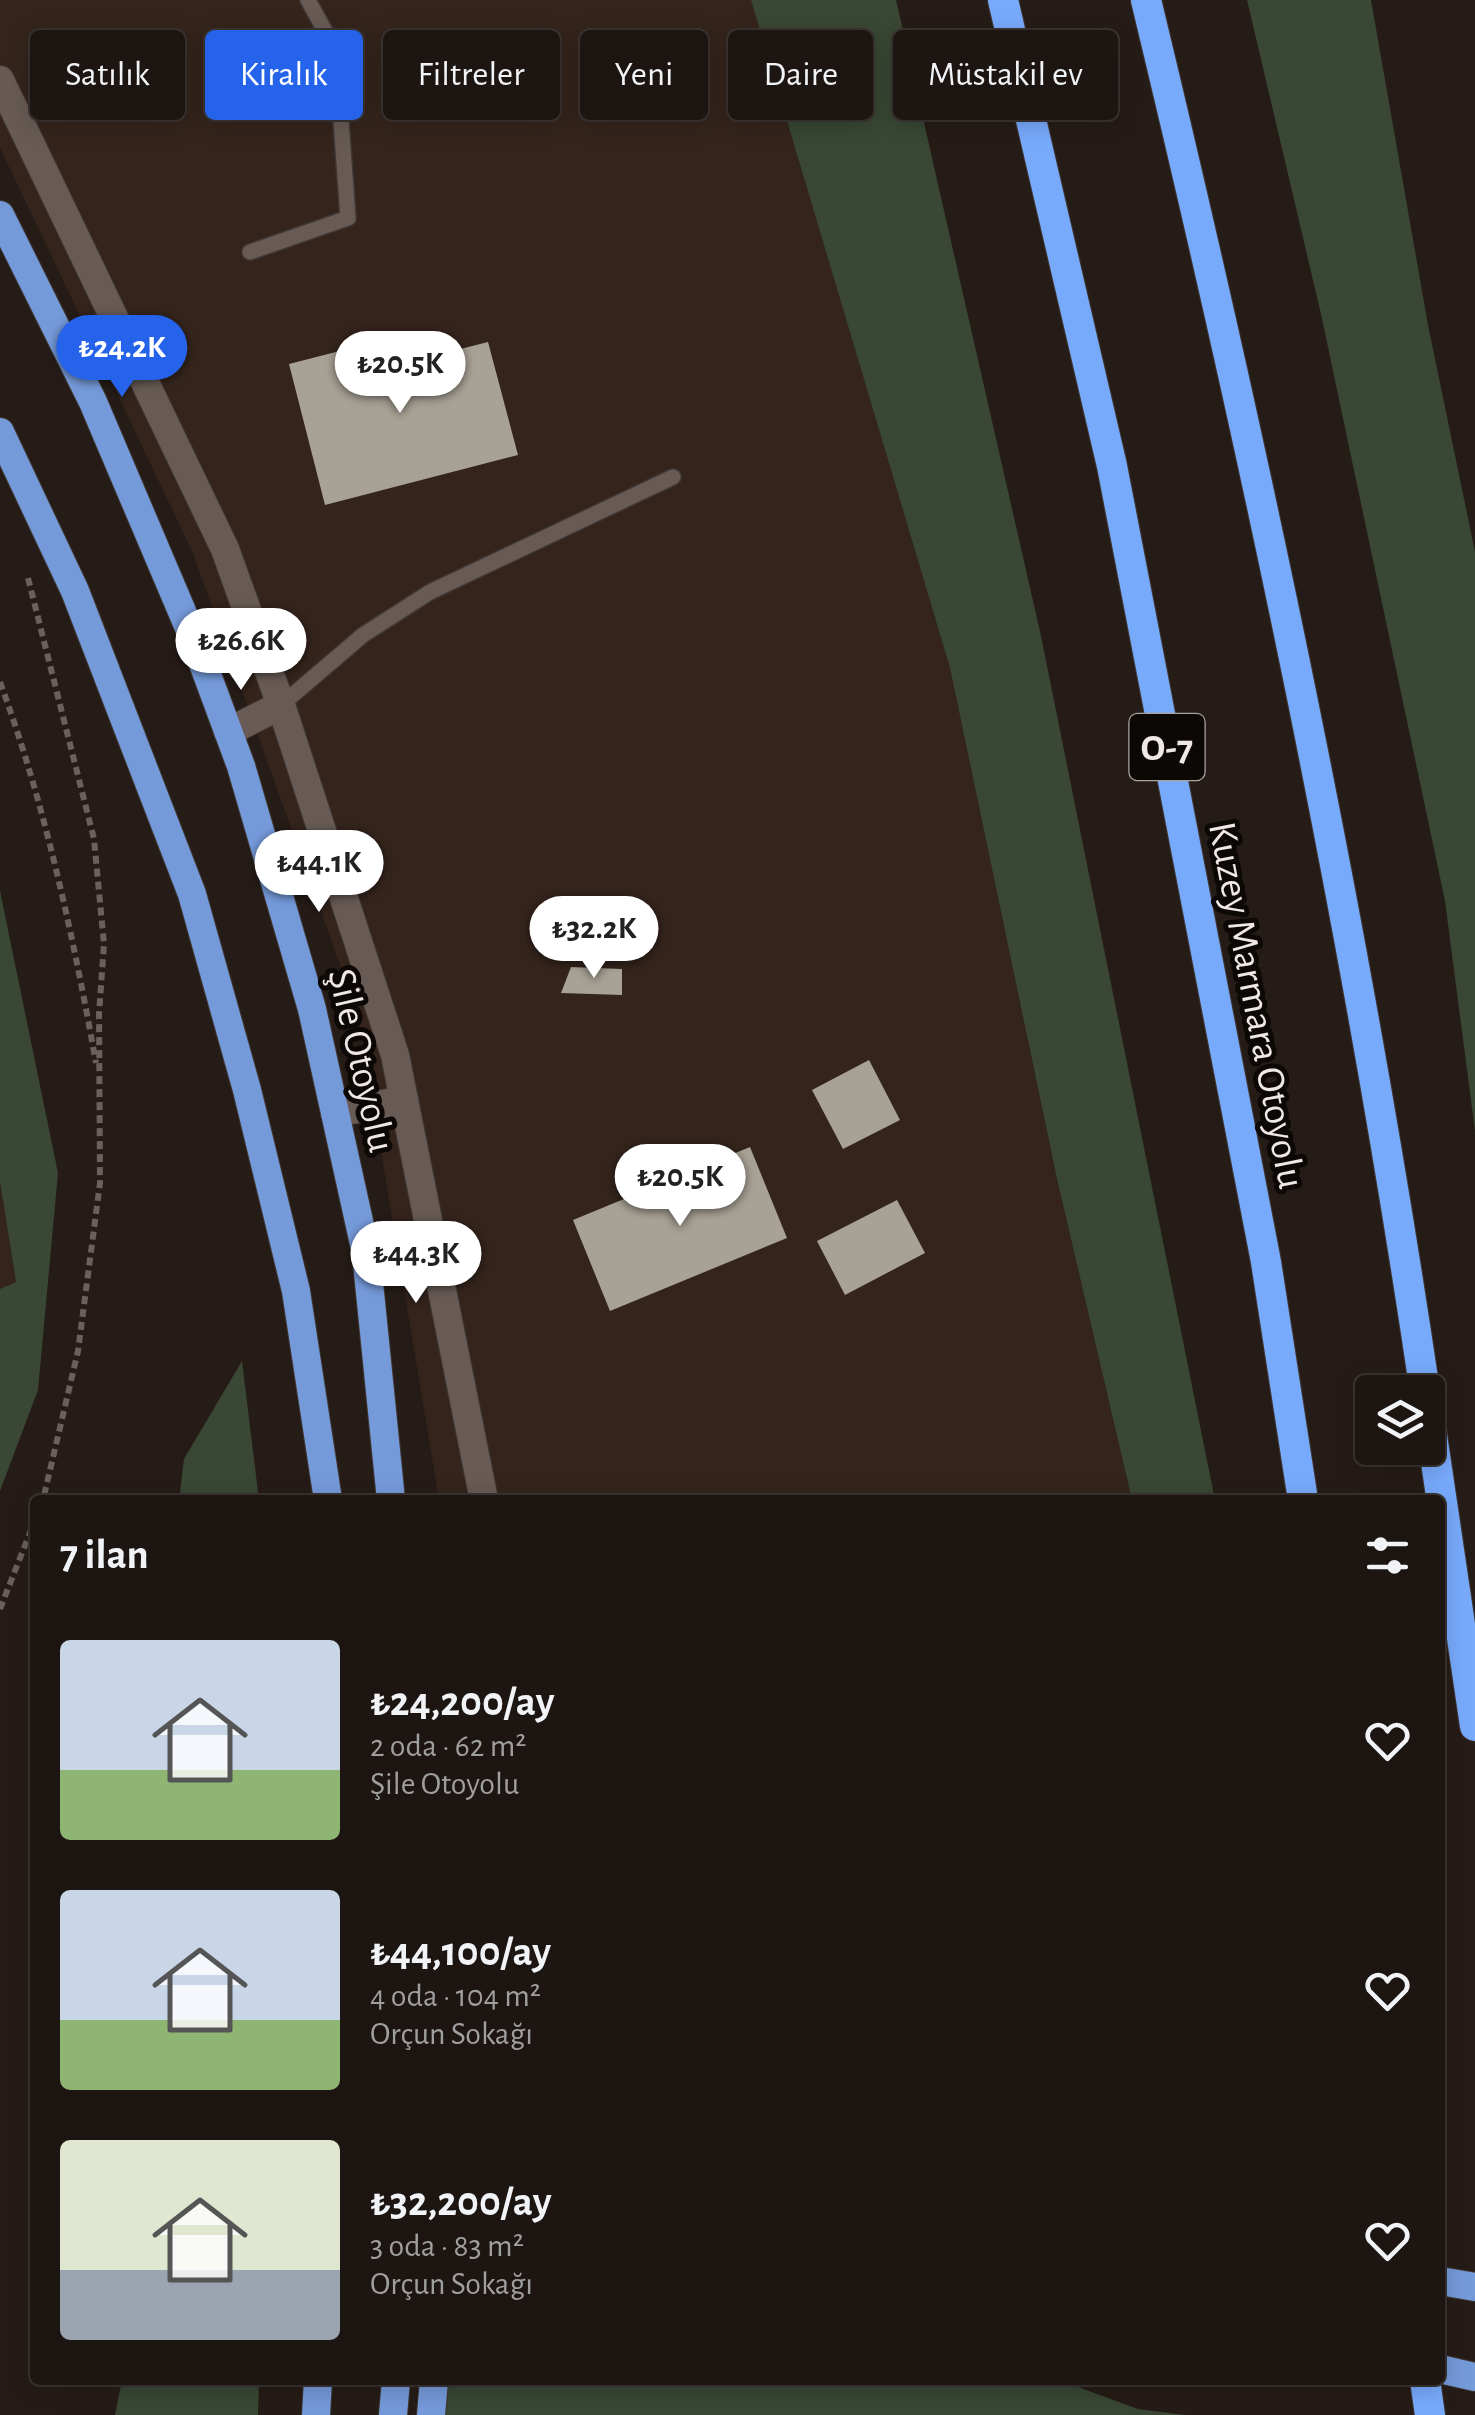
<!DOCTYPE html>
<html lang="tr">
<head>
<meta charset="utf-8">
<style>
	:root { --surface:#1c1511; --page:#29221f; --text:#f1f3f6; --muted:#a09f9f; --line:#3a3431; --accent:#2563eb }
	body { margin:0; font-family:"Alegreya Sans",sans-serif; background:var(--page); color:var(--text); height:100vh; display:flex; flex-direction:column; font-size:38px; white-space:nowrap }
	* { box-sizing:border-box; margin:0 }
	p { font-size:32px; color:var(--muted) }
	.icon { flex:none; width:55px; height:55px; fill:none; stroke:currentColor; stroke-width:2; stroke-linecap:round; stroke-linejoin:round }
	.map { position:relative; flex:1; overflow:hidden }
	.sheet { position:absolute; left:30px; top:1495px; width:1415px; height:890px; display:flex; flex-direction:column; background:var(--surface); border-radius:10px; box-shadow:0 5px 25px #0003,0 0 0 2px var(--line) }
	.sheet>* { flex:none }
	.hud { position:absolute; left:30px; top:30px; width:1415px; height:90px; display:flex; gap:20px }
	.tools { position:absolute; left:1355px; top:1375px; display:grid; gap:20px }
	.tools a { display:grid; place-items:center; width:90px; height:90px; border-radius:10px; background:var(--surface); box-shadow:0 5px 25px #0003,0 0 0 2px var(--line); font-size:50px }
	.price { position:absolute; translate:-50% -85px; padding:0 22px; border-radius:35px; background:#fff; color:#222; font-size:32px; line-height:65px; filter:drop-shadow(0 2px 5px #0008) }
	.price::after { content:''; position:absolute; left:50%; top:60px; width:30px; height:22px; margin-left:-15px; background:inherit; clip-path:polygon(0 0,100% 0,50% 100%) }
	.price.current { background:var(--accent); color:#fff }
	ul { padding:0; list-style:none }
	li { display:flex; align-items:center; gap:30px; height:250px; padding:0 30px }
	li span { display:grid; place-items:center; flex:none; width:280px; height:200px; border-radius:10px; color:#555 }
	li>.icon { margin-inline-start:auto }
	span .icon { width:120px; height:120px; fill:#fffc; stroke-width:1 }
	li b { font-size:42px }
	h2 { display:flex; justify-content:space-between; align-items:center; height:120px; padding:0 30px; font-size:42px }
	.pill { padding:0 35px; border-radius:10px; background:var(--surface); box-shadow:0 5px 25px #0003,0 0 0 2px var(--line); font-size:35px; line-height:90px }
	.pill.current { background:var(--accent); color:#fff }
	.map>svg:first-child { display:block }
	.built { fill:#34241c }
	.green { fill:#394734 }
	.building { fill:#a8a195 }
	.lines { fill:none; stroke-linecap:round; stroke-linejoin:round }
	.service-casing { stroke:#403834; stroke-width:18 }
	.minor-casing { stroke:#403834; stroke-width:30 }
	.tertiary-casing { stroke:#403834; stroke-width:30 }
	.trunk-casing { stroke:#403834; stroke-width:30 }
	.motorway-casing { stroke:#403834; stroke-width:32 }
	.path { stroke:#6a615c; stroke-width:6; stroke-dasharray:8 5; stroke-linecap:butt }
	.service { stroke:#685b55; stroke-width:15 }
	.minor { stroke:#685b55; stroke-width:28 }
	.tertiary { stroke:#685b55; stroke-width:28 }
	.trunk { stroke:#759ada; stroke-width:28 }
	.motorway { stroke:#78aafc; stroke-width:30 }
	.labels { text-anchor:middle; stroke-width:10; stroke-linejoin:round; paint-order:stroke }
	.shield { fill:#0c0806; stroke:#aba5a1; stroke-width:2.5 }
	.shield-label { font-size:38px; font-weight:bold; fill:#efe8e4 }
	.street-label { font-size:40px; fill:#efe8e4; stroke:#0c0806 }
</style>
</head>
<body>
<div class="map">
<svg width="1475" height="2415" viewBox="0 0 1475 2415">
	<rect width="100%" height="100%" fill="#261c17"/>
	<!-- built -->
	<g class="built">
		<polygon points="0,0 751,0 950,668 1057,1179 1132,1500 439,1500 359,1018 192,551 0,148"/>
		<polygon points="0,1182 16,1283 0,1289"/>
	</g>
	<!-- green -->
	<g class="green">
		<polygon points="751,0 896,0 1041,636 1215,1500 1132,1500 1057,1179 950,668"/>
		<polygon points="1247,0 1371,0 1428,325 1475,552 1475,1131 1445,901 1321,314"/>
		<polygon points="0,891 58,1173 38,1390 0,1491 0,1289 16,1282 0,1182"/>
		<polygon points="242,1361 259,1500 179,1500 184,1459"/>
		<polygon points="122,2380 259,2380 258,2415 115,2415"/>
		<polygon points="437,2380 1059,2380 1138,2409 1185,2415 435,2415"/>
	</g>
	<!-- building -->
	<g class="building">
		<polygon points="402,335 409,362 488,342 518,455 325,505 289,364"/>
		<polygon points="571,967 622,969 622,995 561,993"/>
		<polygon points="869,1060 900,1120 843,1149 812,1090"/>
		<polygon points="750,1147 787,1238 610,1311 573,1220"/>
		<polygon points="897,1200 925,1253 845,1295 817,1241"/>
	</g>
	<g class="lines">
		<defs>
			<g id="service">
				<polyline points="250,252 348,218 336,51 308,0"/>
				<polyline points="281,705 363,635 430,592 673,477"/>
			</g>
			<g id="minor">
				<polyline points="281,705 395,1055 404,1100 335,1113"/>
				<polyline points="404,1100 484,1500"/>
			</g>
			<polyline id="tertiary" points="0,80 225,549 281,705 228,732"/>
			<g id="trunk">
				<polyline points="0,215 93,402 195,642 241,766 312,1009 366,1253 391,1500"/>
				<polyline points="0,432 75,591 192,894 247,1090 296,1291 328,1500"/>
				<polyline points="1440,2281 1475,2287"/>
				<polyline points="1440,2369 1475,2377"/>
				<polyline points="316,2415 318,2380"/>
				<polyline points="393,2415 396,2380"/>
				<polyline points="431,2415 434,2380"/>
			</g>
			<g id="motorway">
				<polyline points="1003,0 1112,466 1266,1262 1303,1500"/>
				<path d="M 1146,0 C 1257,460 1356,925 1425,1392"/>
				<polyline points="1428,1408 1475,1726"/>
				<polyline points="1425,2380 1430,2415"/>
			</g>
		</defs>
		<!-- service casing -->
		<use href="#service" class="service-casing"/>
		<!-- minor casing -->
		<use href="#minor" class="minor-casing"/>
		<!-- tertiary casing -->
		<use href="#tertiary" class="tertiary-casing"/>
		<!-- trunk casing -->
		<use href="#trunk" class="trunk-casing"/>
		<!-- motorway casing -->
		<use href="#motorway" class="motorway-casing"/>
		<!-- path -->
		<g class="path">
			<polyline points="28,578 94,839 104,944 99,1014 100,1183 78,1351 43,1500"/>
			<path d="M 0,682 C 45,804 73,935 96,1063"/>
			<polyline points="0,1609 35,1520"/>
		</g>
		<!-- service -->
		<use href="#service" class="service"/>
		<!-- minor -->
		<use href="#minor" class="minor"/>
		<!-- tertiary -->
		<use href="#tertiary" class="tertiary"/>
		<!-- trunk -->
		<use href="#trunk" class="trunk"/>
		<!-- motorway -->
		<use href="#motorway" class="motorway"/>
	</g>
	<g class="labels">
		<!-- shield labels -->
		<rect class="shield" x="1129.5" y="714" width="75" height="66" rx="8"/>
		<g class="shield-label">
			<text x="1167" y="760">O-7</text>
		</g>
		<!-- street labels -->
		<g class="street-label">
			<text transform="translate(1258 1005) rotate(79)" y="14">Kuzey Marmara Otoyolu</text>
			<text transform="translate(363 1060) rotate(77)" y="14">Şile Otoyolu</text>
		</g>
	</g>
</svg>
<div class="tools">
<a><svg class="icon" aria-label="layers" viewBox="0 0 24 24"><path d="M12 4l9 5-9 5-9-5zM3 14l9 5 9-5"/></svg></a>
</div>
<b class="price current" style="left:122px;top:400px">₺24.2K</b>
<b class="price" style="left:400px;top:416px">₺20.5K</b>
<b class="price" style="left:241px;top:693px">₺26.6K</b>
<b class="price" style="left:319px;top:915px">₺44.1K</b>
<b class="price" style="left:594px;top:981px">₺32.2K</b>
<b class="price" style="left:680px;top:1229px">₺20.5K</b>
<b class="price" style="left:416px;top:1306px">₺44.3K</b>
<div class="hud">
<a class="pill">Satılık</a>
<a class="pill current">Kiralık</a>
<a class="pill">Filtreler</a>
<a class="pill">Yeni</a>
<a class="pill">Daire</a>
<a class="pill">Müstakil ev</a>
</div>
<section class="sheet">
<h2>7 ilan<svg class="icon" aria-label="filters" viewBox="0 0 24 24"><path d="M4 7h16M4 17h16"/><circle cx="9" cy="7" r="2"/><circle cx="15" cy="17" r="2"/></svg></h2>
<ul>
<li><span style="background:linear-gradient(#c9d6e8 65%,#8fb573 0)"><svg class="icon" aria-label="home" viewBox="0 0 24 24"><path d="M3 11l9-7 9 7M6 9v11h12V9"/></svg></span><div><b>₺24,200/ay</b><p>2 oda · 62 m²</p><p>Şile Otoyolu</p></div><svg class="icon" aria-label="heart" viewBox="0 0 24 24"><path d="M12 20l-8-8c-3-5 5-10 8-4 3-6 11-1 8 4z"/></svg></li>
<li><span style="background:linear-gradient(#c9d6e8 65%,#8fb573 0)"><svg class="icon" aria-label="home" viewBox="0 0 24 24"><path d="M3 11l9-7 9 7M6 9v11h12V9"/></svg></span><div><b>₺44,100/ay</b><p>4 oda · 104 m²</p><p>Orçun Sokağı</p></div><svg class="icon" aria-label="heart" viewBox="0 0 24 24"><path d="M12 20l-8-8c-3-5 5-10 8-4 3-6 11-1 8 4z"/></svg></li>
<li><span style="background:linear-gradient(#dfe7d0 65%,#9aa5b1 0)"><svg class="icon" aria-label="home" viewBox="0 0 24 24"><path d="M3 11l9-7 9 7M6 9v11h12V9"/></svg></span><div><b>₺32,200/ay</b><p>3 oda · 83 m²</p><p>Orçun Sokağı</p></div><svg class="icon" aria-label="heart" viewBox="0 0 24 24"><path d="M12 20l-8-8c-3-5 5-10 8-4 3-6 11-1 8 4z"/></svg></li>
</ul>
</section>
</div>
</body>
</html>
